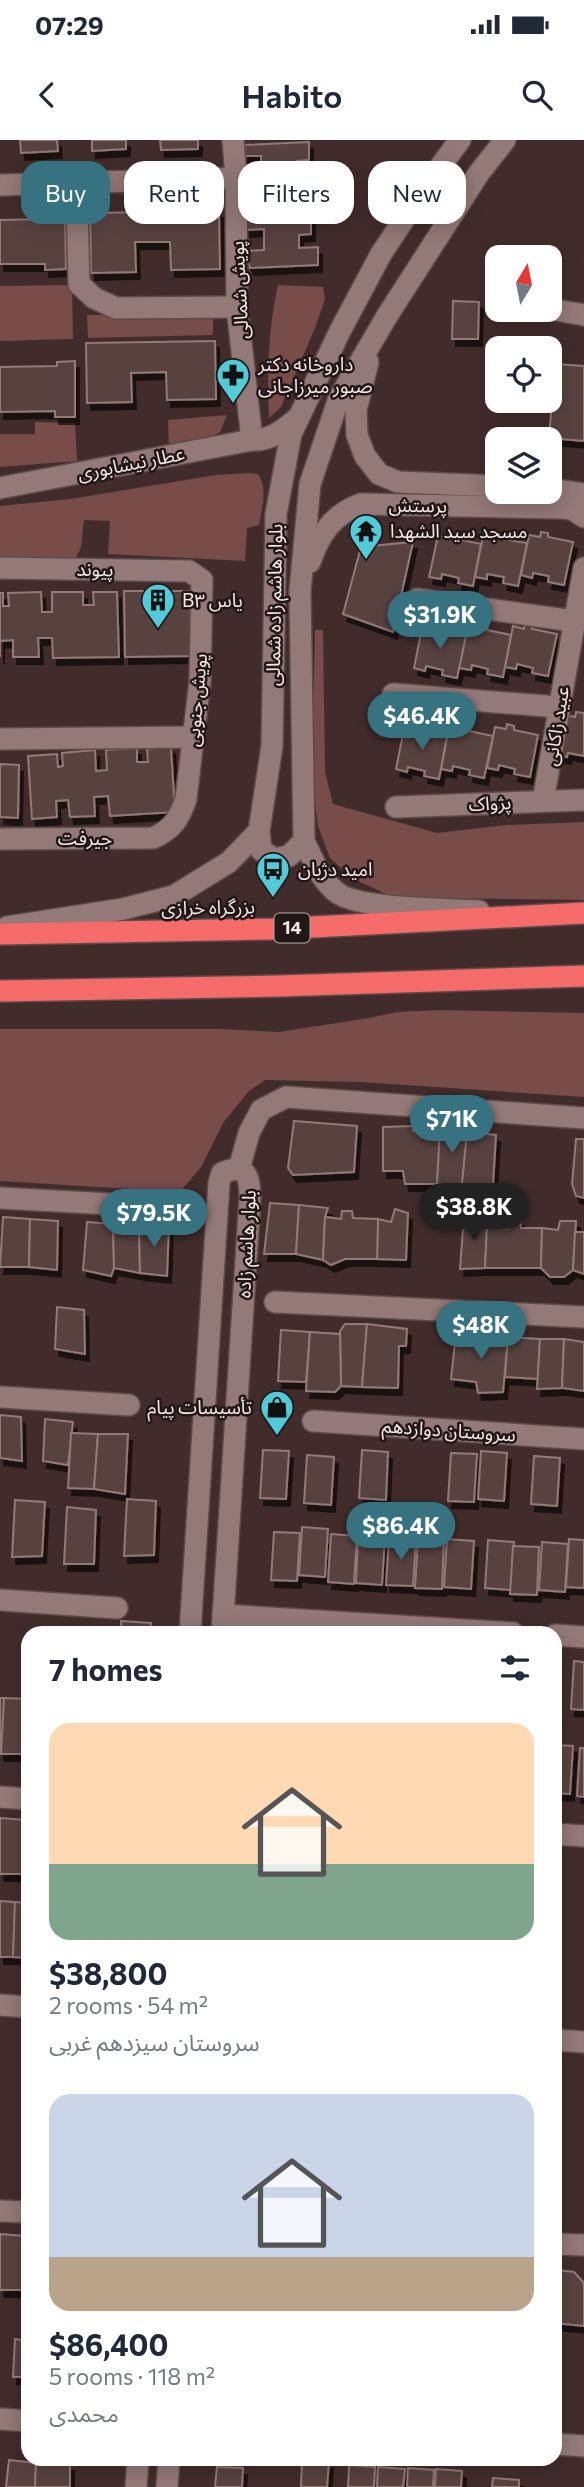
<!DOCTYPE html>
<html lang="en">
<head>
<meta charset="utf-8">
<style>
	:root { --surface:#fff; --page:#f6f6f7; --text:#1f2937; --muted:#747a83; --accent:#36727f }
	body { margin:0; font-family:Commissioner,"Noto Sans Arabic",sans-serif; background:var(--page); color:var(--text); height:100vh; display:flex; flex-direction:column; font-size:26px; white-space:nowrap }
	* { box-sizing:border-box; margin:0 }
	p { font-size:23px; color:var(--muted) }
	.icon { flex:none; width:38px; height:38px; fill:none; stroke:currentColor; stroke-width:2; stroke-linecap:round; stroke-linejoin:round }
	.map { position:relative; flex:1; overflow:hidden }
	.drawer { position:absolute; left:21px; top:1486px; width:541px; height:840px; display:flex; flex-direction:column; background:var(--surface); border-radius:21px; box-shadow:0 4px 18px #0003 }
	.drawer>* { flex:none }
	.top-card { position:absolute; left:21px; top:21px; width:542px; height:63px; display:flex; gap:14px }
	.needle { width:46px; rotate:10deg }
	.controls { position:absolute; left:485px; top:105px; display:grid; gap:14px }
	.controls a { display:grid; place-items:center; width:77px; height:77px; border-radius:14px; background:var(--surface); box-shadow:0 4px 18px #0003; font-size:35px }
	.price { position:absolute; translate:-50% -60px; padding:0 16px; border-radius:24px; background:var(--accent); color:#fff; font-size:23px; line-height:46px; filter:drop-shadow(0 2px 4px #0008) }
	.price::after { content:''; position:absolute; left:50%; top:42px; width:21px; height:16px; margin-left:-10px; background:inherit; clip-path:polygon(0 0,100% 0,50% 100%) }
	.price.active { background:#222; color:#fff }
	ul { padding:0; list-style:none }
	li { display:grid; align-content:center; gap:14px; height:371px; padding:0 28px }
	li span { display:grid; place-items:center; height:217px; border-radius:21px; color:#555 }
	li>.icon { margin-inline-start:auto }
	span .icon { width:126px; height:126px; fill:#fffc; stroke-width:1 }
	li b { font-size:30px }
	h2 { display:flex; justify-content:space-between; align-items:center; height:84px; padding:0 28px; font-size:30px }
	.pill { padding:0 24px; border-radius:21px; background:var(--surface); box-shadow:0 4px 18px #0003; font-size:24px; line-height:63px }
	.pill.active { background:var(--accent); color:#fff }
	.status { display:flex; justify-content:space-between; align-items:center; height:49px; padding:0 35px; background:var(--surface); direction:ltr }
	.status svg { height:19px; fill:currentColor }
	header { display:flex; justify-content:space-between; align-items:center; height:91px; padding:0 28px; background:var(--surface); font-size:32px; font-weight:600 }
	.map>svg:first-child { display:block }
	.green { fill:#774c49 }
	.building { fill:#594240; stroke:#937978; stroke-width:2; filter:url(#shadow) }
	.lines { fill:none; stroke-linecap:round; stroke-linejoin:round }
	.minor-casing { stroke:#5d4b4a; stroke-width:24 }
	.highway-casing { stroke:#5d4b4a; stroke-width:24 }
	.minor { stroke:#937977; stroke-width:21 }
	.highway { stroke:#f46b6a; stroke-width:21 }
	.labels { text-anchor:middle; stroke-width:5; stroke-linejoin:round; paint-order:stroke }
	.shield { fill:#211717; stroke:#b6a9a8; stroke-width:2 }
	.shield-label { font-size:18px; font-weight:bold; fill:#f6e7e6 }
	.street-label { font-size:19px; fill:#f6e7e6; stroke:#211717 }
	.poi-label { font-size:19px; fill:#f6e7e6; stroke:#211717; text-anchor:start }
</style>
</head>
<body>
<div class="status"><b>07:29</b><svg viewBox="0 0 49 12"><path d="M0 12V9h3v3zM5 12V6h3v6zM10 12V3h3v9zM15 12V0h3v12zM26 1h20v11H26zM47 4h2v5h-2z"/></svg></div>
<header><svg class="icon" aria-label="back" viewBox="0 0 24 24"><path d="M15 5l-7 7 7 7"/></svg>Habito<svg class="icon" aria-label="search" viewBox="0 0 24 24"><circle cx="10" cy="10" r="6"/><path d="M15 15l6 6"/></svg></header>
<div class="map">
<svg width="584" height="2347" viewBox="0 0 584 2347">
	<defs>
		<filter id="shadow"><feDropShadow dx="4" dy="7" stdDeviation="0" flood-color="#0009"/></filter>
	</defs>
	<rect width="100%" height="100%" fill="#412c2b"/>
	<!-- green -->
	<g class="green">
		<polygon points="72,145 73,199 0,201 0,146"/>
		<path d="M 278,145 L 323,147 L 325,159 L 315,188 L 281,267 L 269,278 C 267,232 268,189 278,145 Z"/>
		<polygon points="213,173 213,195 88,198 87,175"/>
		<polygon points="227,275 220,292 208,299 169,309 168,280"/>
		<polygon points="35,282 75,283 77,321 0,327 0,294 35,294"/>
		<path d="M 249,333 L 258,334 C 268,348 262,368 259,385 L 247,388 L 245,421 L 108,414 L 110,381 L 84,380 L 81,407 L 75,420 L 0,420 L 0,366 L 71,359 L 216,335 Z"/>
		<polygon points="315,490 323,490 325,632 333,664 437,693 506,685 584,682 584,760 430,758 388,755 352,738 330,718 318,686 312,638"/>
		<polygon points="441,870 584,873 584,957 360,942 265,940 249,951 223,983 201,1027 180,1052 0,1041 0,889 221,889 279,892 369,878 397,872"/>
	</g>
	<!-- building -->
	<g class="building">
		<polygon points="20,0 57,0 58,11 21,13"/>
		<polygon points="92,0 126,0 126,9 92,11"/>
		<polygon points="160,0 198,0 198,9 161,10"/>
		<polygon points="309,2 309,20 297,21 297,34 316,33 316,51 248,54 242,37 262,36 261,16 244,16 244,5"/>
		<polygon points="219,71 220,129 171,130 170,102 135,102 136,132 91,133 90,73"/>
		<polygon points="48,74 65,74 66,129 45,130 45,124 0,124 0,80 47,79"/>
		<polygon points="311,76 311,94 299,95 299,108 318,107 318,125 250,128 244,111 264,110 264,89 246,90 246,79"/>
		<polygon points="453,161 479,162 478,199 452,199"/>
		<polygon points="215,201 216,259 167,260 166,232 131,233 132,262 87,263 86,203"/>
		<polygon points="75,221 75,277 55,277 55,271 0,272 0,227 57,226 57,222"/>
		<polygon points="555,224 584,226 584,301 549,298"/>
		<polygon points="541,392 548,393 548,397 573,402 564,445 548,442 549,436 533,433 532,438 521,435 529,395 540,397"/>
		<polygon points="450,393 459,395 458,399 481,404 473,446 458,443 459,438 442,434 441,439 429,437 438,396 449,398"/>
		<polygon points="495,393 504,395 503,399 527,403 518,446 503,443 504,437 487,434 487,439 475,437 483,396 494,398"/>
		<polygon points="413,402 393,492 343,474 361,407"/>
		<polygon points="124,451 155,451 156,464 166,464 166,451 190,451 191,516 125,517"/>
		<polygon points="41,452 42,472 52,472 52,452 83,452 83,465 94,465 93,452 117,452 119,517 53,518 52,498 38,498 39,517 13,517 13,500 0,501 0,517 0,453 3,453 3,466 9,466 8,453"/>
		<polygon points="525,483 533,485 532,489 557,494 548,536 532,533 533,528 517,524 516,529 505,527 513,486 524,489"/>
		<polygon points="480,484 488,486 487,490 511,495 503,537 487,534 488,529 472,525 471,530 459,528 467,487 478,490"/>
		<polygon points="434,485 443,487 442,491 466,496 457,538 442,535 443,530 426,526 425,531 414,528 422,488 433,490"/>
		<polygon points="576,572 584,573 584,616 568,613 567,617 555,615 564,575 575,577"/>
		<polygon points="507,584 514,586 514,590 538,595 530,637 514,634 515,629 499,625 498,630 487,628 495,587 506,589"/>
		<polygon points="461,585 470,587 469,591 493,596 484,638 469,635 470,630 453,626 452,631 441,629 449,588 460,591"/>
		<polygon points="416,586 425,588 424,591 447,596 439,639 424,636 425,631 408,627 407,632 396,629 404,589 415,591"/>
		<polygon points="171,607 175,672 110,676 108,656 94,657 95,676 70,677 68,660 56,661 57,677 32,679 28,616 57,614 58,627 63,626 62,613 95,610 96,631 107,630 106,610 137,608 137,622 148,622 147,609"/>
		<polygon points="0,624 19,625 18,678 0,677"/>
		<polygon points="294,981 357,986 354,1032 293,1035 288,1028"/>
		<polygon points="413,986 413,991 440,993 437,1044 405,1044 403,1031 383,1031 383,987"/>
		<polygon points="440,988 468,988 462,1044 437,1044"/>
		<polygon points="467,992 496,995 493,1045 462,1044"/>
		<polygon points="576,999 584,999 584,1058 576,1056 572,1044"/>
		<polygon points="270,1063 299,1065 296,1114 264,1114"/>
		<polygon points="299,1065 328,1068 325,1077 323,1120 296,1114"/>
		<polygon points="395,1069 408,1073 406,1120 377,1119 378,1079 391,1082"/>
		<polygon points="342,1071 352,1071 353,1078 378,1079 377,1119 345,1119 331,1125 323,1120 325,1077 341,1079"/>
		<polygon points="464,1075 482,1076 482,1086 487,1087 485,1128 460,1129"/>
		<polygon points="3,1077 30,1079 29,1127 0,1127"/>
		<polygon points="30,1079 58,1081 57,1130 29,1127"/>
		<polygon points="520,1079 521,1088 542,1088 541,1128 485,1128 487,1087 508,1089 508,1080"/>
		<polygon points="560,1081 576,1081 573,1130 564,1137 550,1137 541,1128 542,1088 558,1090"/>
		<polygon points="87,1082 113,1084 114,1128 111,1136 83,1130"/>
		<polygon points="113,1084 139,1084 140,1133 114,1128"/>
		<polygon points="139,1084 169,1085 167,1136 140,1133"/>
		<polygon points="575,1092 584,1092 584,1134 573,1130"/>
		<polygon points="57,1167 84,1170 85,1214 55,1209"/>
		<polygon points="345,1184 367,1184 362,1247 341,1246 340,1191"/>
		<polygon points="367,1184 407,1189 406,1206 399,1206 398,1248 362,1247"/>
		<polygon points="281,1190 310,1192 306,1242 278,1241"/>
		<polygon points="310,1192 340,1194 341,1246 335,1252 306,1251"/>
		<polygon points="456,1193 508,1197 503,1252 478,1253 476,1242 451,1239"/>
		<polygon points="508,1197 540,1199 538,1239 505,1237"/>
		<polygon points="540,1199 564,1199 562,1248 537,1249"/>
		<polygon points="564,1199 584,1202 584,1251 562,1248"/>
		<polygon points="0,1275 21,1277 22,1321 0,1318"/>
		<polygon points="45,1279 73,1282 68,1325 43,1321"/>
		<polygon points="71,1293 98,1294 94,1349 68,1348"/>
		<polygon points="98,1294 128,1294 125,1354 94,1349"/>
		<polygon points="263,1310 289,1311 286,1359 260,1358"/>
		<polygon points="362,1310 388,1312 386,1360 359,1358"/>
		<polygon points="481,1311 507,1313 504,1361 478,1359"/>
		<polygon points="451,1313 477,1314 474,1362 448,1361"/>
		<polygon points="307,1315 334,1317 331,1365 304,1363"/>
		<polygon points="534,1316 560,1318 557,1366 531,1364"/>
		<polygon points="127,1359 156,1361 154,1415 124,1416"/>
		<polygon points="15,1360 45,1362 42,1416 12,1417"/>
		<polygon points="67,1367 96,1370 94,1424 64,1424"/>
		<polygon points="302,1387 328,1389 325,1437 299,1435"/>
		<polygon points="274,1392 300,1393 297,1441 271,1440"/>
		<polygon points="331,1394 357,1396 354,1444 328,1442"/>
		<polygon points="358,1395 385,1397 382,1445 356,1443"/>
		<polygon points="389,1397 416,1398 413,1446 386,1445"/>
		<polygon points="447,1399 474,1401 471,1449 444,1447"/>
		<polygon points="569,1399 584,1400 584,1448 566,1447"/>
		<polygon points="418,1400 444,1401 442,1449 415,1448"/>
		<polygon points="488,1400 514,1402 511,1450 485,1448"/>
		<polygon points="542,1402 568,1404 565,1452 539,1450"/>
		<polygon points="513,1406 539,1407 537,1455 510,1454"/>
		<polygon points="121,1481 151,1483 150,1493 121,1493"/>
		<polygon points="574,1521 584,1522 584,1570 571,1569"/>
		<polygon points="0,1558 6,1558 3,1613 0,1613"/>
		<polygon points="4,1558 28,1559 28,1614 1,1614"/>
		<polygon points="555,1605 573,1606 570,1654 555,1653"/>
		<polygon points="580,1608 584,1608 584,1657 577,1656"/>
		<polygon points="0,1678 26,1680 24,1734 0,1734"/>
		<polygon points="0,1761 15,1762 13,1817 0,1817"/>
		<polygon points="15,1762 28,1763 28,1818 13,1817"/>
		<polygon points="0,2094 25,2096 24,2150 0,2150"/>
		<polygon points="558,2130 574,2132 584,2143 584,2186 555,2183"/>
		<polygon points="15,2199 28,2201 28,2237 13,2237"/>
		<polygon points="9,2320 36,2323 35,2347 6,2347"/>
		<polygon points="302,2321 329,2322 327,2347 301,2347"/>
		<polygon points="36,2323 70,2324 70,2347 35,2347"/>
		<polygon points="349,2325 375,2327 374,2347 348,2347"/>
		<polygon points="217,2327 243,2328 242,2347 215,2347"/>
		<polygon points="378,2327 405,2329 403,2347 377,2347"/>
		<polygon points="408,2328 434,2330 433,2347 407,2347"/>
		<polygon points="436,2329 462,2331 461,2347 435,2347"/>
		<polygon points="493,2338 519,2340 519,2347 492,2347"/>
	</g>
	<g class="lines">
		<defs>
			<g id="minor">
				<polyline points="233,0 236,38 237,167 252,300"/>
				<polyline points="0,45 236,38"/>
				<polyline points="77,66 79,144 94,158 116,168 237,167"/>
				<polyline points="550,169 584,175"/>
				<polyline points="368,222 356,270 357,295 365,316 379,334 398,342 497,346"/>
				<path d="M 0,348 L 252,300 C 271,301 284,289 298,278"/>
				<polyline points="550,349 584,354"/>
				<path d="M 310,422 C 319,395 333,374 361,364 L 562,368 L 572,369 L 584,377"/>
				<path d="M 0,428 L 189,431 L 202,440 L 200,541 L 186,659 C 179,679 173,689 153,698 L 0,699"/>
				<polyline points="417,459 573,481"/>
				<polyline points="393,554 559,567"/>
				<polyline points="0,599 193,597"/>
				<polyline points="543,661 584,428"/>
				<polyline points="396,667 584,660"/>
				<polyline points="259,691 261,710 274,719 289,716 304,701"/>
				<path d="M 479,771 C 449,769 355,770 335,751 C 320,738 312,718 304,701 L 300,451 L 310,344 L 339,258 L 387,176 L 479,33 L 505,0"/>
				<polyline points="7,787 123,769 174,756 229,722 259,691 272,606 276,374 291,294 340,191 381,114 428,43 460,0"/>
				<polyline points="239,1029 249,993 261,970 286,957 584,978"/>
				<polyline points="0,1058 165,1067"/>
				<polyline points="275,1162 584,1177"/>
				<polyline points="0,1257 129,1265"/>
				<polyline points="313,1281 584,1299"/>
				<polyline points="0,1460 117,1468"/>
				<polyline points="223,1475 513,1493"/>
				<path d="M 190,1493 L 219,1043 L 222,1033 C 247,1022 250,1038 250,1058 L 222,1493"/>
				<polyline points="555,1495 584,1497"/>
				<polyline points="0,1657 28,1659"/>
				<polyline points="555,1694 584,1696"/>
				<polyline points="0,1865 28,1867"/>
				<polyline points="555,1900 584,1902"/>
				<polyline points="0,2071 28,2072"/>
				<polyline points="555,2104 584,2105"/>
				<polyline points="0,2279 28,2281"/>
				<polyline points="555,2304 584,2306"/>
				<polyline points="136,2347 138,2319"/>
				<polyline points="167,2347 169,2319"/>
			</g>
			<g id="highway">
				<polyline points="0,794 274,789 584,773"/>
				<polyline points="0,851 279,846 584,836"/>
			</g>
		</defs>
		<!-- minor casing -->
		<use href="#minor" class="minor-casing"/>
		<!-- highway casing -->
		<use href="#highway" class="highway-casing"/>
		<!-- minor -->
		<use href="#minor" class="minor"/>
		<!-- highway -->
		<use href="#highway" class="highway"/>
	</g>
	<!-- icons -->
	<defs>
		<symbol id="pharmacy-pin" viewBox="-11 -11 22 30"><path d="M0 17L-7.5 6A9.5 9.5 0 1 1 7.5 6Z" fill="#52cbd8" stroke="#211717"/><path d="M-2-6h4v4h4v4h-4v4h-4v-4h-4v-4h4Z" fill="#111"/></symbol>
		<symbol id="temple-pin" viewBox="-11 -11 22 30"><path d="M0 17L-7.5 6A9.5 9.5 0 1 1 7.5 6Z" fill="#52cbd8" stroke="#211717"/><path d="M0-6L5-2H3V0L6.5 2.5H4V6H1.5V3h-3V6H-4V2.5H-6.5L-3 0V-2H-5Z" fill="#111"/></symbol>
		<symbol id="building-pin" viewBox="-11 -11 22 30"><path d="M0 17L-7.5 6A9.5 9.5 0 1 1 7.5 6Z" fill="#52cbd8" stroke="#211717"/><path d="M-4-6H4V6H1V3H-1V6H-4ZM-2.5-4.3h1.7v1.8h-1.7ZM.8-4.3h1.7v1.8H.8ZM-2.5-1h1.7V.8h-1.7ZM.8-1h1.7V.8H.8Z" fill="#111"/></symbol>
		<symbol id="bus-pin" viewBox="-11 -11 22 30"><path d="M0 17L-7.5 6A9.5 9.5 0 1 1 7.5 6Z" fill="#52cbd8" stroke="#211717"/><path d="M-5-6H5V4H4V6H2V4H-2V6H-4V4H-5ZM-3.5-4V0h7V-4ZM-3.5 1.2v1.5H-2V1.2ZM2 1.2v1.5H3.5V1.2Z" fill="#111"/></symbol>
		<symbol id="shop-pin" viewBox="-11 -11 22 30"><path d="M0 17L-7.5 6A9.5 9.5 0 1 1 7.5 6Z" fill="#52cbd8" stroke="#211717"/><path d="M-5-2.5h2.3a2.7 3.5 0 0 1 5.4 0H5L5.5 6h-11ZM-1.5-2.5h3a1.5 2.3 0 0 0-3 0Z" fill="#111"/></symbol>
	</defs>
	<g fill-rule="evenodd">
		<use href="#pharmacy-pin" x="214" y="216" width="38" height="52"/>
		<use href="#temple-pin" x="347" y="372" width="38" height="52"/>
		<use href="#building-pin" x="139" y="441" width="38" height="52"/>
		<use href="#bus-pin" x="254" y="710" width="38" height="52"/>
		<use href="#shop-pin" x="258" y="1248" width="38" height="52"/>
	</g>
	<g class="labels">
		<!-- shield labels -->
		<rect class="shield" x="274.5" y="773.5" width="35" height="29" rx="5"/>
		<g class="shield-label">
			<text x="292" y="794">14</text>
		</g>
		<!-- street labels -->
		<g class="street-label">
			<text transform="translate(239 150) rotate(-93)" y="7">پویش شمالی</text>
			<text transform="translate(131 323) rotate(-11)" y="7">عطار نیشابوری</text>
			<text transform="translate(418 365) rotate(1)" y="7">پرستش</text>
			<text transform="translate(95 429) rotate(1)" y="7">پیوند</text>
			<text transform="translate(274 465) rotate(-89)" y="7">بلوار هاشم زاده شمالی</text>
			<text transform="translate(196 560) rotate(-85)" y="7">پویش جنوبی</text>
			<text transform="translate(556 586) rotate(-81)" y="7">عبید زاکانی</text>
			<text transform="translate(490 663) rotate(-3)" y="7">پژواک</text>
			<text x="85" y="705">جيرفت</text>
			<text transform="translate(208 767) rotate(-1)" y="7">بزرگراه خرازی</text>
			<text transform="translate(246 1104) rotate(-87)" y="7">بلوار هاشم زاده</text>
			<text transform="translate(449 1290) rotate(4)" y="7">سروستان دوازدهم</text>
		</g>
		<!-- poi labels -->
		<g class="poi-label">
			<text x="258" y="231">داروخانه دکتر<tspan x="258" dy="22">صبور میرزاجانی</tspan></text>
			<text x="390" y="398">مسجد سید الشهدا</text>
			<text x="182" y="467">B۳ یاس</text>
			<text x="298" y="736">امید دژبان</text>
			<text x="252" y="1274" text-anchor="end">تأسیسات پیام</text>
		</g>
	</g>
</svg>
<div class="controls">
<a><svg class="needle" viewBox="-14 -14 28 28"><path d="M0-13l5 13h-10z" fill="#e53935"/><path d="M0 13l5-13h-10z" fill="#747a83"/></svg></a>
<a><svg class="icon" aria-label="locate" viewBox="0 0 24 24"><circle cx="12" cy="12" r="6"/><path d="M12 2v4M12 18v4M2 12h4M18 12h4"/></svg></a>
<a><svg class="icon" aria-label="layers" viewBox="0 0 24 24"><path d="M12 4l9 5-9 5-9-5zM3 14l9 5 9-5"/></svg></a>
</div>
<b class="price" style="left:440px;top:511px">$31.9K</b>
<b class="price" style="left:422px;top:612px">$46.4K</b>
<b class="price" style="left:452px;top:1015px">$71K</b>
<b class="price active" style="left:474px;top:1103px">$38.8K</b>
<b class="price" style="left:154px;top:1109px">$79.5K</b>
<b class="price" style="left:481px;top:1221px">$48K</b>
<b class="price" style="left:401px;top:1422px">$86.4K</b>
<div class="top-card">
<a class="pill active">Buy</a>
<a class="pill">Rent</a>
<a class="pill">Filters</a>
<a class="pill">New</a>
</div>
<section class="drawer">
<h2>7 homes<svg class="icon" aria-label="filters" viewBox="0 0 24 24"><path d="M4 7h16M4 17h16"/><circle cx="9" cy="7" r="2"/><circle cx="15" cy="17" r="2"/></svg></h2>
<ul>
<li><span style="background:linear-gradient(#ffd9b3 65%,#7fa58c 0)"><svg class="icon" aria-label="home" viewBox="0 0 24 24"><path d="M3 11l9-7 9 7M6 9v11h12V9"/></svg></span><div><b>$38,800</b><p>2 rooms · 54 m²</p><p>سروستان سیزدهم غربی</p></div></li>
<li><span style="background:linear-gradient(#c9d6e8 75%,#b9a48a 0)"><svg class="icon" aria-label="home" viewBox="0 0 24 24"><path d="M3 11l9-7 9 7M6 9v11h12V9"/></svg></span><div><b>$86,400</b><p>5 rooms · 118 m²</p><p>محمدی</p></div></li>
</ul>
</section>
</div>
</body>
</html>
